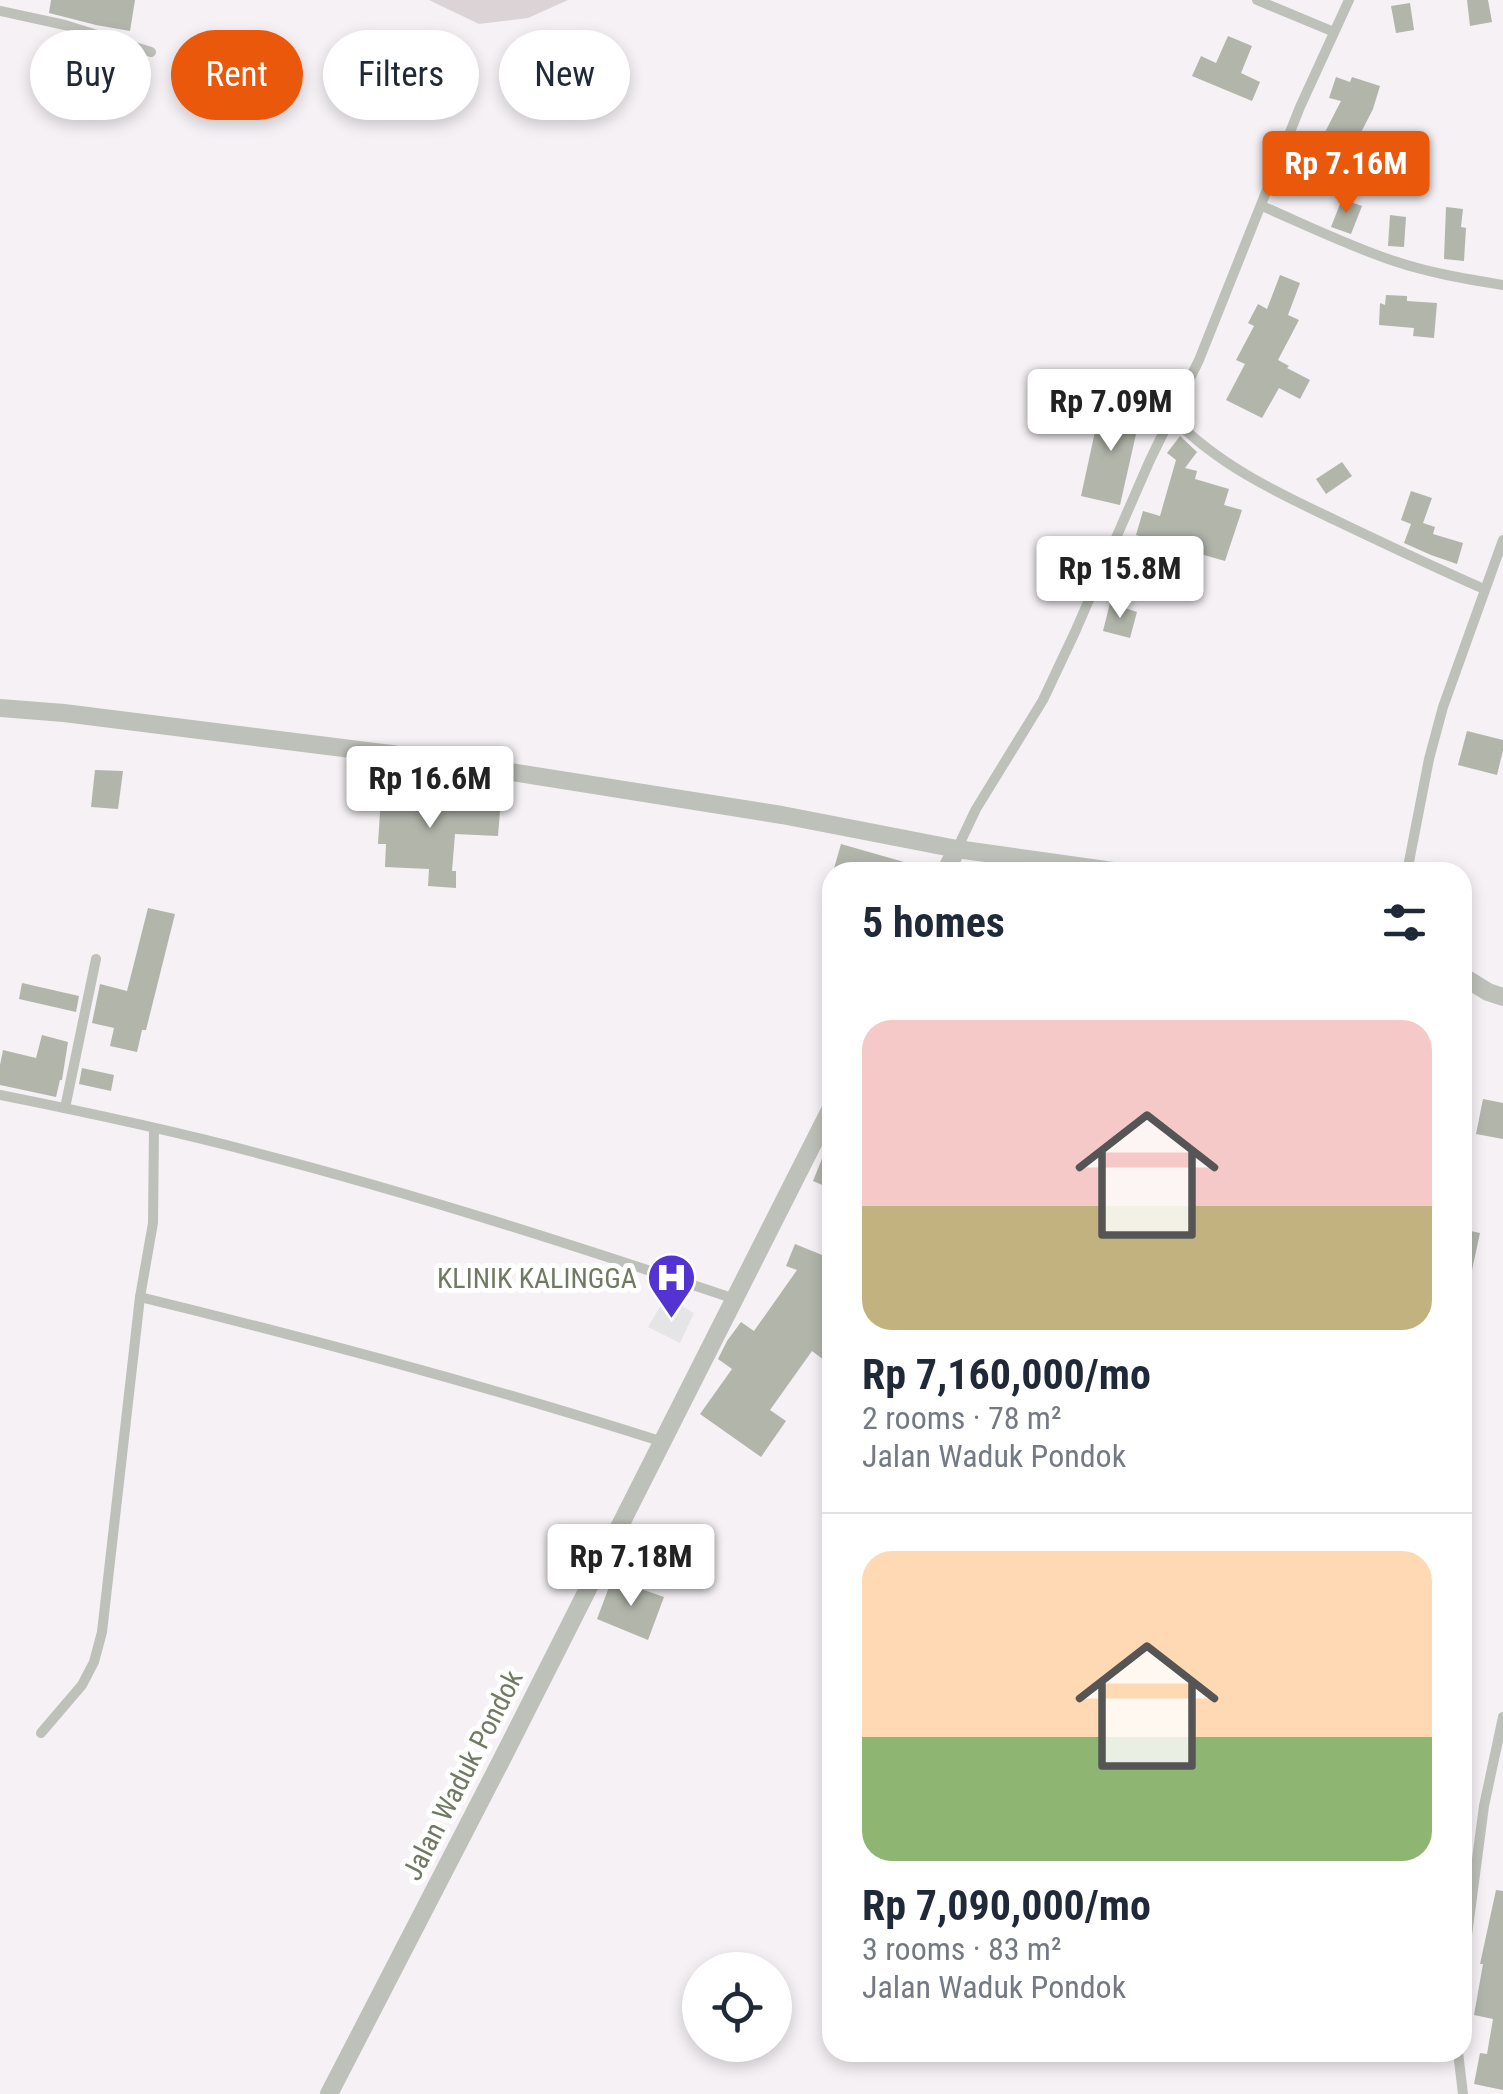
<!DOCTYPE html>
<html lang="en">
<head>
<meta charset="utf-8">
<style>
	:root { --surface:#fff; --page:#f6f6f7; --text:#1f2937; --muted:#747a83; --line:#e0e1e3; --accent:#ea580c }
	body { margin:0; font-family:"Roboto Condensed",sans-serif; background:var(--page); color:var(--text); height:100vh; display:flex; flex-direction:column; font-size:38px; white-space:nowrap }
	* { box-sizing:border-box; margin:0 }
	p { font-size:32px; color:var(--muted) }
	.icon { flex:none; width:55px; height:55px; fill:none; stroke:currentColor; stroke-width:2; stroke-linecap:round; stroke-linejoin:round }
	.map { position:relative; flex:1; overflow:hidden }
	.details { position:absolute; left:822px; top:862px; width:650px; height:1200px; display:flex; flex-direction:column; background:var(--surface); border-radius:30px; box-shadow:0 5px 15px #0003 }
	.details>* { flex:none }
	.banner { position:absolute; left:30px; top:30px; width:642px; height:90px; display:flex; gap:20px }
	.fabs { position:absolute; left:682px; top:1952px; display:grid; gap:20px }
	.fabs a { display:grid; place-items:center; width:110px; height:110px; border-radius:50%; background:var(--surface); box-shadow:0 5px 15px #0003; font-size:50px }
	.price { position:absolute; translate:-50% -85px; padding:0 22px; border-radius:10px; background:#fff; color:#222; font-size:32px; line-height:65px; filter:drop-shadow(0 2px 5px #0008) }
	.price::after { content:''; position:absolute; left:50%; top:60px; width:30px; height:22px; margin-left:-15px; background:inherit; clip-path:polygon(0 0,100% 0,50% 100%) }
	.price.current { background:var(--accent); color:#fff }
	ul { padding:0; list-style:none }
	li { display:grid; align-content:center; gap:20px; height:530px; padding:0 40px }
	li+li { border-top:2px solid var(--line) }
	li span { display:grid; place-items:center; height:310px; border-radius:30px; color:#555 }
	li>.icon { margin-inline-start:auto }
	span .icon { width:180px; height:180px; fill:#fffc; stroke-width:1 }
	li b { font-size:42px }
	h2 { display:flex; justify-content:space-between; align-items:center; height:120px; padding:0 40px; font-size:42px }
	.pill { padding:0 35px; border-radius:45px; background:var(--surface); box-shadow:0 5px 15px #0003; font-size:35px; line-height:90px }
	.pill.current { background:var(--accent); color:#fff }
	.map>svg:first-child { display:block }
	.built { fill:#e6e5e5 }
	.green { fill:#dbd3d6 }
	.building { fill:#b1b5aa }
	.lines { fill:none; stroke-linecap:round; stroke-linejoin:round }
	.minor { stroke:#bec1b9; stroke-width:10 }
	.tertiary { stroke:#bec1b9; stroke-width:18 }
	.labels { text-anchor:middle; stroke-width:10; stroke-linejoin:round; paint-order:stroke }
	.poi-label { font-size:28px; fill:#707a62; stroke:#fff; text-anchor:end }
	.street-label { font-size:28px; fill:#707a62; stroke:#fff }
</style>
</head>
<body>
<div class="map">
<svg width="1503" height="2094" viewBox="0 0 1503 2094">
	<rect width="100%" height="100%" fill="#f5f1f5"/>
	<!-- built -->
	<polygon class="built" points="666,1297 694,1313 680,1343 648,1327"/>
	<!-- green -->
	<polygon class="green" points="429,0 568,0 528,18 479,24"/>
	<!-- building -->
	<g class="building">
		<polygon points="51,0 135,0 130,31 96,25 49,13"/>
		<polygon points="1467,0 1488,0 1492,22 1470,26"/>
		<polygon points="1410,3 1414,30 1396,33 1391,6"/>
		<polygon points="1228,36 1252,46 1241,73 1260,82 1252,101 1192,76 1201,56 1216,63"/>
		<polygon points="1336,77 1350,82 1352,77 1380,86 1373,109 1352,150 1323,136 1341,101 1329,98"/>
		<polygon points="1342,199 1362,206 1351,234 1331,227"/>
		<polygon points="1446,207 1463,209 1461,227 1466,228 1464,261 1444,259"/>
		<polygon points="1390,215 1406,217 1404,247 1388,246"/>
		<polygon points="1280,275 1300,283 1288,315 1299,320 1278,360 1289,366 1287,368 1310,380 1300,399 1279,388 1262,418 1226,400 1245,364 1236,360 1254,326 1248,323 1258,304 1267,309"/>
		<polygon points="1386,295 1407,296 1407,301 1437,303 1434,338 1413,336 1414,328 1379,325 1380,303 1385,305"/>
		<polygon points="1101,404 1141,412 1120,505 1081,496"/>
		<polygon points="1180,436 1197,452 1185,468 1197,471 1195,479 1229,489 1224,505 1242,510 1225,561 1197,553 1192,570 1166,562 1164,572 1145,567 1151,540 1136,535 1143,511 1160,516 1176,460 1167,453"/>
		<polygon points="1342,462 1352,476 1326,494 1316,479"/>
		<polygon points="1411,491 1432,498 1423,523 1435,527 1433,534 1463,543 1457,564 1431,555 1404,543 1411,524 1401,520"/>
		<polygon points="1110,603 1137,612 1130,638 1103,631"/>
		<polygon points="1467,731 1503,740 1503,750 1497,775 1458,765"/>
		<polygon points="95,770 123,771 118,809 91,807"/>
		<polygon points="382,780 410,781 409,803 473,806 474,798 501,799 498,836 455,834 452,871 456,871 456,888 428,886 429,869 385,867 386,844 378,844"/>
		<polygon points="841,844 925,868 924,872 833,872"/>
		<polygon points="148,908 175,914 146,1030 142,1030 137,1052 110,1046 114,1028 92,1023 100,984 127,991"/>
		<polygon points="22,983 79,996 76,1012 19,999"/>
		<polygon points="42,1035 68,1042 62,1080 60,1080 56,1097 0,1085 0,1065 3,1050 36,1058"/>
		<polygon points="82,1068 114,1075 111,1091 79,1084"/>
		<polygon points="1483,1099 1503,1103 1503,1139 1476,1134"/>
		<polygon points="832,1134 832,1189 813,1181"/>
		<polygon points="1462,1229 1480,1233 1469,1284 1462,1283"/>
		<polygon points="795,1244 832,1259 832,1348 824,1360 812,1351 770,1410 786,1421 761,1457 700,1414 732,1369 718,1359 727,1341 741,1322 754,1331 797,1270 786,1266"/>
		<polygon points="612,1579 664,1597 648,1640 597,1619"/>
		<polygon points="1496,1890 1503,1891 1503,2090 1474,2084 1480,2053 1487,2054 1493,2019 1474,2015 1483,1964 1480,1964"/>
	</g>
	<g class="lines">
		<!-- minor -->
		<g class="minor">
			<polyline points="1257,0 1334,32"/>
			<polyline points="0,11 65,25 151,52"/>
			<path d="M 1262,206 C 1306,225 1349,246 1394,261 C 1430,273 1466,279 1503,285"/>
			<path d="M 1172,417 C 1218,465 1276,492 1335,520 C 1385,544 1434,567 1484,589"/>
			<polyline points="957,849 976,809 1043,700 1075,632 1150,460 1199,360 1300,107 1349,0"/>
			<polyline points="1407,872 1429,759 1443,707 1503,540"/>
			<path d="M 0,1095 C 85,1112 170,1130 253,1152 C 416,1194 576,1246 735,1299"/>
			<polyline points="65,1108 96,959"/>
			<path d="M 140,1297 C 316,1340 491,1387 663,1442"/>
			<polyline points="41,1733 82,1685 94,1662 102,1632 140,1297 153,1223 154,1128"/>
			<polyline points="1462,1973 1484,1806 1503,1717"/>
			<polyline points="1458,2052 1463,2094"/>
		</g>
		<!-- tertiary -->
		<g class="tertiary">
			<polyline points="0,708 64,713 423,758 782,815 957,849 1120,872"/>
			<polyline points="945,872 957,849"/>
			<polyline points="1462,976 1488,992 1503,997"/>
			<polyline points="329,2094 501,1761 832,1106"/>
		</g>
	</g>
	<!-- icons -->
	<defs>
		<symbol id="hospital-pin" viewBox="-11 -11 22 30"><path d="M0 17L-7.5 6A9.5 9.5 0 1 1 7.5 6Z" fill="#5334d2" stroke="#fff"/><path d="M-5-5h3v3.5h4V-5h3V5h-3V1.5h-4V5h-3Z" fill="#fff"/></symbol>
	</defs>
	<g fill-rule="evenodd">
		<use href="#hospital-pin" x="644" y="1250" width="55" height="75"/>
	</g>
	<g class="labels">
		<!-- poi labels -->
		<g class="poi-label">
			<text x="637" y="1288">KLINIK KALINGGA</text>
		</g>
		<!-- street labels -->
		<g class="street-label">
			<text transform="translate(462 1775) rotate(-63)" y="10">Jalan Waduk Pondok</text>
		</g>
	</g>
</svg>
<div class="fabs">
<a><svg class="icon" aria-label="locate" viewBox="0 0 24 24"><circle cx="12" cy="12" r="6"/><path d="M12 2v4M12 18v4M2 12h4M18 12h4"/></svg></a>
</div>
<b class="price current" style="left:1346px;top:216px">Rp 7.16M</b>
<b class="price" style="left:1111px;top:454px">Rp 7.09M</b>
<b class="price" style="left:1120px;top:621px">Rp 15.8M</b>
<b class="price" style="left:430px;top:831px">Rp 16.6M</b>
<b class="price" style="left:631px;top:1609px">Rp 7.18M</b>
<div class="banner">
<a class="pill">Buy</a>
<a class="pill current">Rent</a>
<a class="pill">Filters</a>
<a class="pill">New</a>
</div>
<section class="details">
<h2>5 homes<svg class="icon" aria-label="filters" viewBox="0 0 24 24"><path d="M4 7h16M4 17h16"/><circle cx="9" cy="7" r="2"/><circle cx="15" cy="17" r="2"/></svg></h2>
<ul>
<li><span style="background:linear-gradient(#f6c9c9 60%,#c2b280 0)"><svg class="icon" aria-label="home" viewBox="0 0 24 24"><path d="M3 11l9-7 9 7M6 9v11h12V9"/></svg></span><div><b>Rp 7,160,000/mo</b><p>2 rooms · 78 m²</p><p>Jalan Waduk Pondok</p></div></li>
<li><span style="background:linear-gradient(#ffd9b3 60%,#8fb573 0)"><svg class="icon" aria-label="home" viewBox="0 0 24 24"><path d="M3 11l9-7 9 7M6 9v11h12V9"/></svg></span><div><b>Rp 7,090,000/mo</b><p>3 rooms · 83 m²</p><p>Jalan Waduk Pondok</p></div></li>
</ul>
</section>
</div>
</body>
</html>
